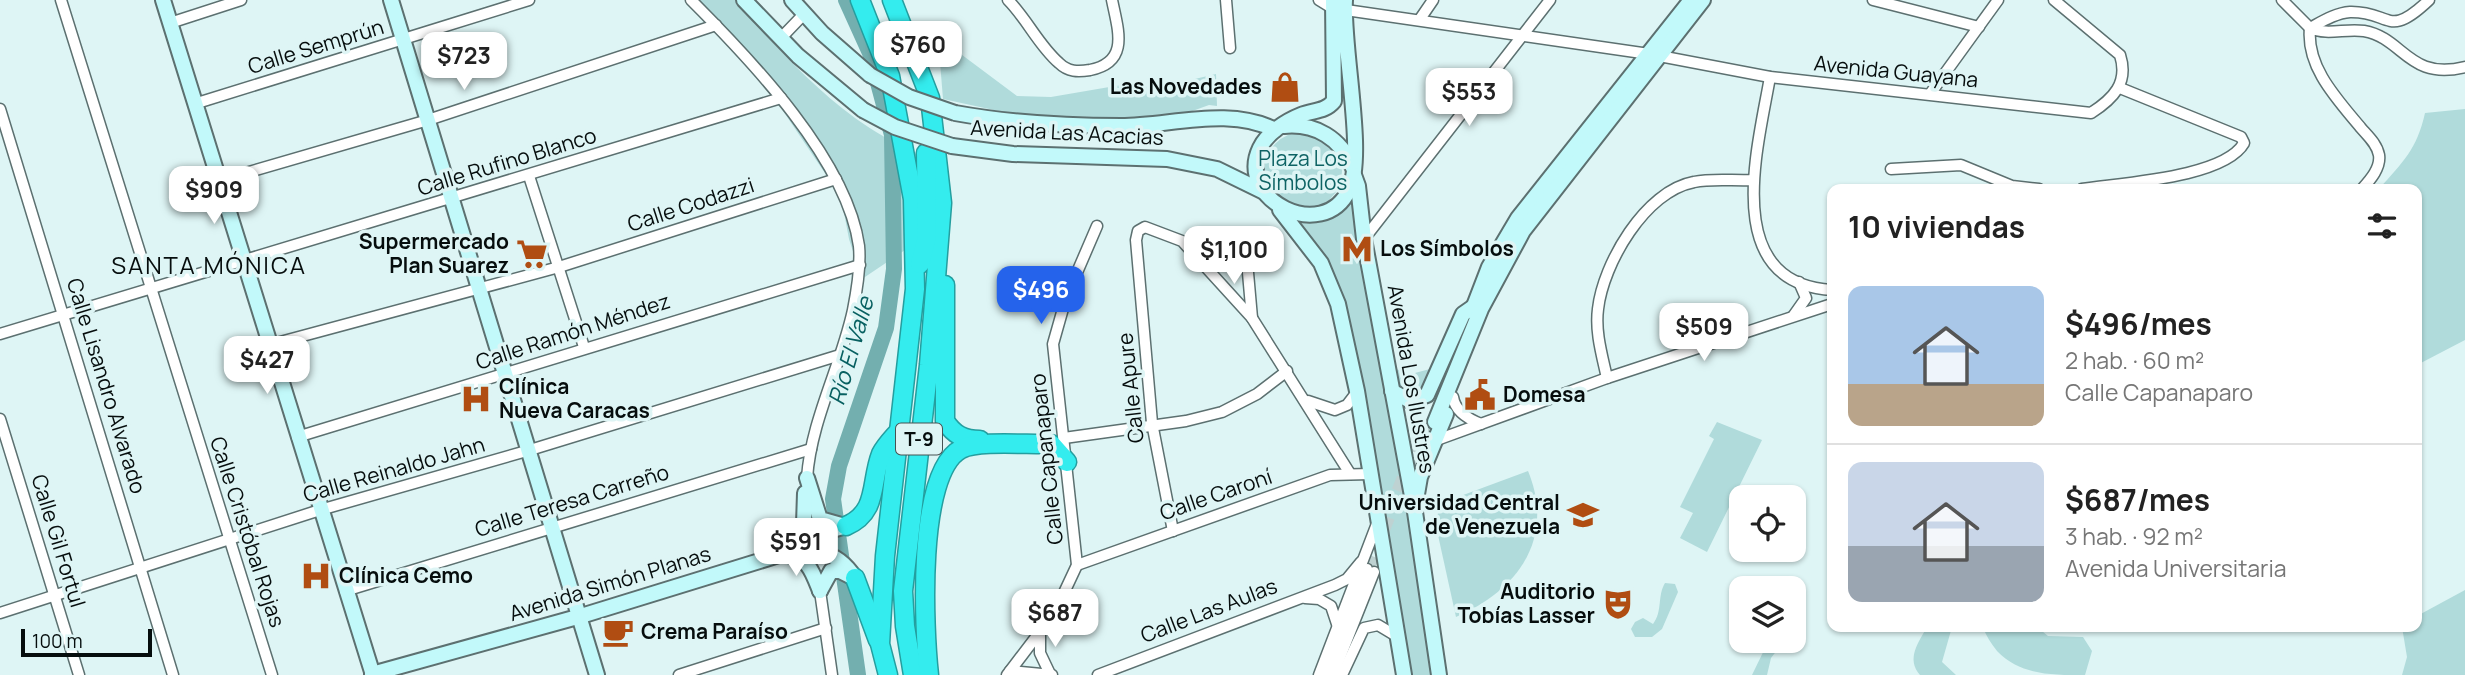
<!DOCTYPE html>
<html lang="es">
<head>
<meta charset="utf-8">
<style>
	:root { --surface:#fff; --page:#f2f2f2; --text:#222; --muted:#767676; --line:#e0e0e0; --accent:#2563eb }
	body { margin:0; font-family:Manrope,sans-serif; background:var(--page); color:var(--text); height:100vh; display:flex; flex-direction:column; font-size:26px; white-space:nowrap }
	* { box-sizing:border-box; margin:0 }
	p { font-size:23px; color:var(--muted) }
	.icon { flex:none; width:38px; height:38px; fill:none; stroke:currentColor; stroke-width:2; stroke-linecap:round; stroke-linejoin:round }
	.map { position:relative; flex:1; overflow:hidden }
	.drawer { position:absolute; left:1827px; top:184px; width:595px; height:448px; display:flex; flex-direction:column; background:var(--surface); border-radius:14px; box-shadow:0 2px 5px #0004 }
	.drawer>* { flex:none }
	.tools { position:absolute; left:1729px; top:485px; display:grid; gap:14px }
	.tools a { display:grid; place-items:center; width:77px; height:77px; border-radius:14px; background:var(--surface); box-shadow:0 2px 5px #0004; font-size:35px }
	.scale { position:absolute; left:21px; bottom:18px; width:131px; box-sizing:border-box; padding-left:7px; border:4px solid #060d0d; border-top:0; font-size:19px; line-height:24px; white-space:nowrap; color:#060d0d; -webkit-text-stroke:5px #def5f5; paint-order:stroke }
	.price { position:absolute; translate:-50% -60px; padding:0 16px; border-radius:14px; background:#fff; color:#222; font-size:23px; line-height:46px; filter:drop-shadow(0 2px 4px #0008) }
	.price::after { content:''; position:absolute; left:50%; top:42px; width:21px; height:16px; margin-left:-10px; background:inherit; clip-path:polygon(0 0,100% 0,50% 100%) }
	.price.on { background:var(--accent); color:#fff }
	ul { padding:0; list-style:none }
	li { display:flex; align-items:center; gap:21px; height:175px; padding:0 21px }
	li+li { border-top:2px solid var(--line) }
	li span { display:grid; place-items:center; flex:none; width:196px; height:140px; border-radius:14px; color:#555 }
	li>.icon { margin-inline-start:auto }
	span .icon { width:84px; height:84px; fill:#fffc; stroke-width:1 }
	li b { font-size:30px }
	h2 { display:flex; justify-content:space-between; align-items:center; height:84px; padding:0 21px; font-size:30px }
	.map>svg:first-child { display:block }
	.green { fill:#b0dbdb }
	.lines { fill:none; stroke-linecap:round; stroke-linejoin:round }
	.river { stroke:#73afaf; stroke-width:16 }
	.secondary-tunnel { stroke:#bed2d2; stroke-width:14; stroke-dasharray:14 7; stroke-linecap:butt }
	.street-casing { stroke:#5c7070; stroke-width:13 }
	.secondary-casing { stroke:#5c7070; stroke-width:18 }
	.highway-casing { stroke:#249e9f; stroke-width:21 }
	.street { stroke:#fff; stroke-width:10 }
	.secondary { stroke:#c2f9fa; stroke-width:14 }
	.highway { stroke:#34ecee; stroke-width:18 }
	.secondary-bridge-casing { stroke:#5c7070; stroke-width:18; stroke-linecap:butt }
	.secondary-bridge { stroke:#c2f9fa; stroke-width:14 }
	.labels { text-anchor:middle; stroke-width:7; stroke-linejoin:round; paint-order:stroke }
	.shield { fill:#def5f5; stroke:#475353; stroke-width:2 }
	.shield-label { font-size:19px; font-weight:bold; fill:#060d0d }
	.street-label { font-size:21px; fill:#060d0d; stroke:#def5f5 }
	.poi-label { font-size:21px; font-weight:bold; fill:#060d0d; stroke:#def5f5; text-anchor:start }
	.park-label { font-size:21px; fill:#0e6364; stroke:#def5f5 }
	.water-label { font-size:23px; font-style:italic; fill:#086061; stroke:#def5f5 }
	.quarter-label { font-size:24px; letter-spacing:2px; fill:#060d0d; stroke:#def5f5 }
</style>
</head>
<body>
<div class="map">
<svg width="2465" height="675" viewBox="0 0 2465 675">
	<rect width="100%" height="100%" fill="#def5f5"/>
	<!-- green -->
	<g class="green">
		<path d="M 696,0 L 736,0 C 772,43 810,85 855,118 C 874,132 896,143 916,154 L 914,244 L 862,279 L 849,239 L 841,197 L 736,41 Z"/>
		<polygon points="938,37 1017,96 1051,97 1121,85 1165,86 1216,74 1217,106 1209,105 1173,118 1021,116 943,99"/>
		<path d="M 2465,109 L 2465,340 L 2417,365 L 2417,189 L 2379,189 C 2403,162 2417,149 2425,113 Z"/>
		<circle cx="1303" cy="171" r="39"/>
		<polygon points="1353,176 1439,675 1404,675 1338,304 1286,210 1334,205"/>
		<polygon points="1393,368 1411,374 1430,369 1432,382 1420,397 1395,388"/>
		<polygon points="1717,422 1762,440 1707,552 1680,538 1693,513 1680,507 1714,439 1709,436"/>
		<path d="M 1528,471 C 1556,539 1517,591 1456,617 L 1436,526 L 1438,512 L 1447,501 Z"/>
		<path d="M 1665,583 L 1675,584 L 1678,592 L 1662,629 L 1652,637 L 1635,637 L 1631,629 L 1635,622 L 1643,618 L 1653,624 C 1663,611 1657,596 1665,583 Z"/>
		<polygon points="2465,590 2465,675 2402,675 2407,657 2402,627 2417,626 2417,616"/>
		<path d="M 1927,627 L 1952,627 L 1942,662 L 1956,675 L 1920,675 C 1906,659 1918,643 1927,627 Z"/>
		<path d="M 1983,627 L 2037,627 L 2048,636 L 2083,637 L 2092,651 L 2085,675 C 2051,675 2020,675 1997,651 C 1991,643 1986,636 1983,627 Z"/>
		<polygon points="1769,640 1784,641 1771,658 1767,675 1752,675"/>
	</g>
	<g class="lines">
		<!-- river -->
		<polyline class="river" points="846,0 870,53 892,135 894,269 886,328 839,466 833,499 858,675"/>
		<!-- secondary-tunnel -->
		<polyline class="secondary-tunnel" points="1367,569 1428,418"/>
		<defs>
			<g id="street">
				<polyline points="61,0 272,675"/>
				<path d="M 691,0 C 751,60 847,160 859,246 C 861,267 857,290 853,310 C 841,366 811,420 807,478"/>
				<path d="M 1008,0 C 1027,19 1039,46 1059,63 C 1068,72 1078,72 1090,70 C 1130,62 1118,30 1112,0"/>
				<polyline points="1226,0 1230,48"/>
				<path d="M 1319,0 L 1332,8 L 1649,54 L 1770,77 L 2091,113 C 2113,99 2129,83 2120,55 L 2054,0"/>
				<polyline points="1873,0 1979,27"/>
				<path d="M 2282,0 L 2310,28 C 2323,21 2336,13 2350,12 C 2391,11 2387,40 2429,0"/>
				<polyline points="1420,19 1433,0"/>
				<polyline points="170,23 241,0"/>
				<polyline points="780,39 804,14"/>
				<path d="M 1770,77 C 1758,147 1719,283 1832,290"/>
				<polyline points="1930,94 1998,0"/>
				<polyline points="194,104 529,0"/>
				<polyline points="0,109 173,675"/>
				<polyline points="1891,169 1961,165 2012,186 2039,189"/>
				<polyline points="529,176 584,347"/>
				<polyline points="218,181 428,120 716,25"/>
				<path d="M 2082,189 C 2120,183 2224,178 2244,143 L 2241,137 L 2120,88"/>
				<path d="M 2362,189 C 2370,180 2381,168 2379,155 C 2377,144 2368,136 2361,128 C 2337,99 2306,67 2310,28 C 2328,36 2345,28 2364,31 C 2404,38 2408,81 2465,67"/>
				<polyline points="1364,239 1550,0"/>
				<polyline points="1246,250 1252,318"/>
				<polyline points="1794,315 1806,298 1799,282"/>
				<polyline points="0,334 781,98"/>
				<polyline points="269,345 559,267 836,179"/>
				<path d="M 1607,378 C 1602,355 1595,332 1598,309 C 1603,264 1645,191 1694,182 C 1712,178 1734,181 1753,180"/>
				<path d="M 1453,397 C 1455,411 1468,419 1481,424"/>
				<polyline points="1308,401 1335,410 1347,405 1357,392"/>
				<polyline points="0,419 79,675"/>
				<polyline points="297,437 860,265"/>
				<polyline points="1064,438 1186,421 1222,412 1257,394 1287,371"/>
				<polyline points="1434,441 1607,378 1832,304"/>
				<polyline points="1173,531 1152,423 1136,240 1138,231 1145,227 1182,241 1252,318 1349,472"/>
				<polyline points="1077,565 1330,475 1370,474"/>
				<polyline points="345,591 811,449"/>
				<polyline points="820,591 832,675"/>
				<polyline points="1305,598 1319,599 1331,606 1337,624"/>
				<polyline points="0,613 320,510 530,450 840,355"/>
				<polyline points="1040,631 1040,653 1050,674"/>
				<polyline points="1010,671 1052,675"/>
				<polyline points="679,675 826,628"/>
				<polyline points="1007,675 1055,612 1077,565 1053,344 1066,298 1097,226"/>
				<polyline points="1098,675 1335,585 1347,579 1361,562"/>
				<polyline points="1319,675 1378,521"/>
				<polyline points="1325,675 1367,569"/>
				<polyline points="1333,675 1374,572"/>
				<polyline points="1342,675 1364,628 1378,625 1398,637"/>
			</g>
			<g id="secondary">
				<polyline points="163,0 373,675"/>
				<polyline points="391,0 597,675"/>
				<polyline points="744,0 798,56 863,110"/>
				<polyline points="792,0 822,33 870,75"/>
				<path d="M 1333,0 L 1334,101 C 1325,112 1313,110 1301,115 C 1286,121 1267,133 1260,148 C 1235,200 1323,244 1349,190 C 1366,156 1342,46 1345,0"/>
				<path d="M 955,113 C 1010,123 1065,126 1121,126 C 1170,126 1230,106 1275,130"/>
				<path d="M 1284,126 C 1315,123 1341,138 1353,168"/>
				<polyline points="952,146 1013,154 1167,159 1217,169 1264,192"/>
				<polyline points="1354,175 1358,186 1364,239 1415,512 1439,675"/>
				<polyline points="1280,210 1321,263 1338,304 1357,391 1404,675"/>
				<polyline points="1474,306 1489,267 1518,218 1691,0"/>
				<polyline points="1392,391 1410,401 1427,395 1463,314 1473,307"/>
				<polyline points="1435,422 1481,309 1523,231 1703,0"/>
				<polyline points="807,478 820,519 841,525"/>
				<polyline points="1416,500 1420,477 1446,414"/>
				<polyline points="791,541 804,524 805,493"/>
				<polyline points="770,548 846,526"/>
				<path d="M 787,555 C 808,556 813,573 820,591"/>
				<polyline points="820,591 831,571 840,571 854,578"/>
				<path d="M 372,674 L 581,616 L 779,555 C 811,549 835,547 855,578"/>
			</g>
			<g id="highway">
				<polyline points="860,0 890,76 913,199 915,289 885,556 880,644 888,675"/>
				<polyline points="892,0 930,98 942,203 929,365 903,591 905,626 913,675"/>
				<polyline points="920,264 927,237 926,153"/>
				<path d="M 945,285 L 945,421 C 954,435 964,440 980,440"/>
				<path d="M 846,526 C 879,512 870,482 881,454 C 885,446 892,439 898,432"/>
				<polyline points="855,578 878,640"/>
				<path d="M 929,675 C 924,630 916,473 961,449 C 979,440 1029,445 1051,444 L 1067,462"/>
			</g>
		</defs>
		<!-- street casing -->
		<use href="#street" class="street-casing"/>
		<!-- secondary casing -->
		<use href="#secondary" class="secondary-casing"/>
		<!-- highway casing -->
		<use href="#highway" class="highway-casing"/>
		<!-- street -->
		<use href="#street" class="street"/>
		<!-- secondary -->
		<use href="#secondary" class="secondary"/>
		<!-- highway -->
		<use href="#highway" class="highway"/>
		<defs>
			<g id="secondary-bridge">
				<polyline points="870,75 909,97 955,113"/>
				<polyline points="863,110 895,127 952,146"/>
			</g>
		</defs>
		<!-- secondary-bridge casing -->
		<use href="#secondary-bridge" class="secondary-bridge-casing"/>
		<!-- secondary-bridge -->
		<use href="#secondary-bridge" class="secondary-bridge"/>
	</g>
	<!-- icons -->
	<defs>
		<symbol id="shop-bare" viewBox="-9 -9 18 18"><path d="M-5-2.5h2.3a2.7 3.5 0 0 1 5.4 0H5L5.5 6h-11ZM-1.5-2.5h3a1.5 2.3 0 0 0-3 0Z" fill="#b04d12" stroke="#def5f5" stroke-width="2.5" paint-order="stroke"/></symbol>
		<symbol id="metro-bare" viewBox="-9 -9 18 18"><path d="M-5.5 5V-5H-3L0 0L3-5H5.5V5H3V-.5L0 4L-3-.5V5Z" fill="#b04d12" stroke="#def5f5" stroke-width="2.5" paint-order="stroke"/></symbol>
		<symbol id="supermarket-bare" viewBox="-9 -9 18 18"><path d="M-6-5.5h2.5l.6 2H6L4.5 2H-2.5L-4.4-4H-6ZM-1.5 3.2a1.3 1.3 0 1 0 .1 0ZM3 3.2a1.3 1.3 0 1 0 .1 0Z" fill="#b04d12" stroke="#def5f5" stroke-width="2.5" paint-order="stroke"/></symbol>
		<symbol id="civic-bare" viewBox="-9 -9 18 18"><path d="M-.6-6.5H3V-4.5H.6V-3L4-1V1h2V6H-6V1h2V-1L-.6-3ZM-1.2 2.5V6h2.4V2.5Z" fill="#b04d12" stroke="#def5f5" stroke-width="2.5" paint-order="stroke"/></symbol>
		<symbol id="hospital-bare" viewBox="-9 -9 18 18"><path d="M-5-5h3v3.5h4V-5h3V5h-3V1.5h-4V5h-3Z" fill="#b04d12" stroke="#def5f5" stroke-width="2.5" paint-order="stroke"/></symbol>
		<symbol id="university-bare" viewBox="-9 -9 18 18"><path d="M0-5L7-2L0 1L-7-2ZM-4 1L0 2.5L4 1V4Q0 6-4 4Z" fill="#b04d12" stroke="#def5f5" stroke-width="2.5" paint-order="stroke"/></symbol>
		<symbol id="theatre-bare" viewBox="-9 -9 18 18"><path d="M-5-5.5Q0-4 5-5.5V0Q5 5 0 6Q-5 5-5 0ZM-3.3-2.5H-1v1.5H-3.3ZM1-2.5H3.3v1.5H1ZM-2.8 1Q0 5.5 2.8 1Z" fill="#b04d12" stroke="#def5f5" stroke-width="2.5" paint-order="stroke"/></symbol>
		<symbol id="cafe-bare" viewBox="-9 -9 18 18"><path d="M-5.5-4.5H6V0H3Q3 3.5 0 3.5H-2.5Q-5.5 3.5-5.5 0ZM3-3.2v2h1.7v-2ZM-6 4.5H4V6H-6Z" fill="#b04d12" stroke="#def5f5" stroke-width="2.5" paint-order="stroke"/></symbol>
	</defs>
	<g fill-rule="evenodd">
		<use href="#shop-bare" x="1263" y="65" width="44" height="44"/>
		<use href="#metro-bare" x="1335" y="227" width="44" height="44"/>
		<use href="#supermarket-bare" x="510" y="232" width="44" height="44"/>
		<use href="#civic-bare" x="1458" y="373" width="44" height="44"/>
		<use href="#hospital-bare" x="454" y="377" width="44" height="44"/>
		<use href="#university-bare" x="1561" y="493" width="44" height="44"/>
		<use href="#hospital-bare" x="294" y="554" width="44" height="44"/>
		<use href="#theatre-bare" x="1596" y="582" width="44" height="44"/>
		<use href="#cafe-bare" x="596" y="610" width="44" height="44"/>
	</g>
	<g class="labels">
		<!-- shield labels -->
		<rect class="shield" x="896" y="423.5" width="46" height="31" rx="5"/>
		<g class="shield-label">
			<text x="919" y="446">T-9</text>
		</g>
		<!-- street labels -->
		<g class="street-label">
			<text transform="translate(316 47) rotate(-17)" y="7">Calle Semprún</text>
			<text transform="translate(1896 72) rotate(6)" y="7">Avenida Guayana</text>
			<text transform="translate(1067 133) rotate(3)" y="7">Avenida Las Acacias</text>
			<text transform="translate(507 162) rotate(-17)" y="7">Calle Rufino Blanco</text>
			<text transform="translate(691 205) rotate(-18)" y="7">Calle Codazzi</text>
			<text transform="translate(573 332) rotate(-18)" y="7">Calle Ramón Méndez</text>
			<text transform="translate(1411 379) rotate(80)" y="7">Avenida Los Ilustres</text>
			<text transform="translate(106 386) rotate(73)" y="7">Calle Lisandro Alvarado</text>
			<text transform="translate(1131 388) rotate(-96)" y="7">Calle Apure</text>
			<text transform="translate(1047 459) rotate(-96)" y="7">Calle Capanaparo</text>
			<text transform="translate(394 470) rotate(-16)" y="7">Calle Reinaldo Jahn</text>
			<text transform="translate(1216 495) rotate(-19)" y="7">Calle Caroní</text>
			<text transform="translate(572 501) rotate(-17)" y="7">Calle Teresa Carreño</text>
			<text transform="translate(247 532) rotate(72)" y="7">Calle Cristóbal Rojas</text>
			<text transform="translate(58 541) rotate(73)" y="7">Calle Gil Fortul</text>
			<text transform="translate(610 584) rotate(-17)" y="7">Avenida Simón Planas</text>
			<text transform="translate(1209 611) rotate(-21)" y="7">Calle Las Aulas</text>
		</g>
		<!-- poi labels -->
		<g class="poi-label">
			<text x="1262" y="94" text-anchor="end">Las Novedades</text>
			<text x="509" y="249" text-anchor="end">Supermercado<tspan x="509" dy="24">Plan Suarez</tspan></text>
			<text x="1380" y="256">Los Símbolos</text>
			<text x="499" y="394">Clínica<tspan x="499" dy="24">Nueva Caracas</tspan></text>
			<text x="1503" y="402">Domesa</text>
			<text x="1560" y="510" text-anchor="end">Universidad Central<tspan x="1560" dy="24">de Venezuela</tspan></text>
			<text x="339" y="583">Clínica Cemo</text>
			<text x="1595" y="599" text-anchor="end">Auditorio<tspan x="1595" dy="24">Tobías Lasser</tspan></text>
			<text x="641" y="639">Crema Paraíso</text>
		</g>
		<!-- park labels -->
		<g class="park-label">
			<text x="1303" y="166">Plaza Los<tspan x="1303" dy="24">Símbolos</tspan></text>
		</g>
		<!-- water labels -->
		<g class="water-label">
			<text transform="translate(851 351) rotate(-74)" y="8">Río El Valle</text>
		</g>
		<!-- quarter labels -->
		<g class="quarter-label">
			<text x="209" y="274">SANTA MÓNICA</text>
		</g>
	</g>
</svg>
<div class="tools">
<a><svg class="icon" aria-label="locate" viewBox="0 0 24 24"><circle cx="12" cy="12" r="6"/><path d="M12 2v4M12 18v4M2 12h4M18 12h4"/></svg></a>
<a><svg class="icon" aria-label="layers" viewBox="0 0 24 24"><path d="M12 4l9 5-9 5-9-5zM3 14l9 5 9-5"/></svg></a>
</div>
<div class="scale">100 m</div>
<b class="price" style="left:918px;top:81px">$760</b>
<b class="price" style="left:464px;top:92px">$723</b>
<b class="price" style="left:1469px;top:128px">$553</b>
<b class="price" style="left:214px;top:226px">$909</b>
<b class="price" style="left:1234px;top:286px">$1,100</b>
<b class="price on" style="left:1041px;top:326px">$496</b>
<b class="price" style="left:1704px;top:363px">$509</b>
<b class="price" style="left:267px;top:396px">$427</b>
<b class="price" style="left:796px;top:578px">$591</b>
<b class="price" style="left:1055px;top:649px">$687</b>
<section class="drawer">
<h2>10 viviendas<svg class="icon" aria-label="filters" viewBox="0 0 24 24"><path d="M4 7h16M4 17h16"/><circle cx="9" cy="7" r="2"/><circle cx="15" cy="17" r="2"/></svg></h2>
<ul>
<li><span style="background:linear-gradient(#a9c7e8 70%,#b9a48a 0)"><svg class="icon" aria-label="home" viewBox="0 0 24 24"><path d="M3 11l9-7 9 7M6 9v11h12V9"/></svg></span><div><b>$496/mes</b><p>2 hab. · 60 m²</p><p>Calle Capanaparo</p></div></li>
<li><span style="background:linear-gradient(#c9d6e8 60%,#9aa5b1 0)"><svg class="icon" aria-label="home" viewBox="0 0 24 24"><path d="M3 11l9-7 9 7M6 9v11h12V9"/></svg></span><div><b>$687/mes</b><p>3 hab. · 92 m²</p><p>Avenida Universitaria</p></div></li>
</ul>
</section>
</div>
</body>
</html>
